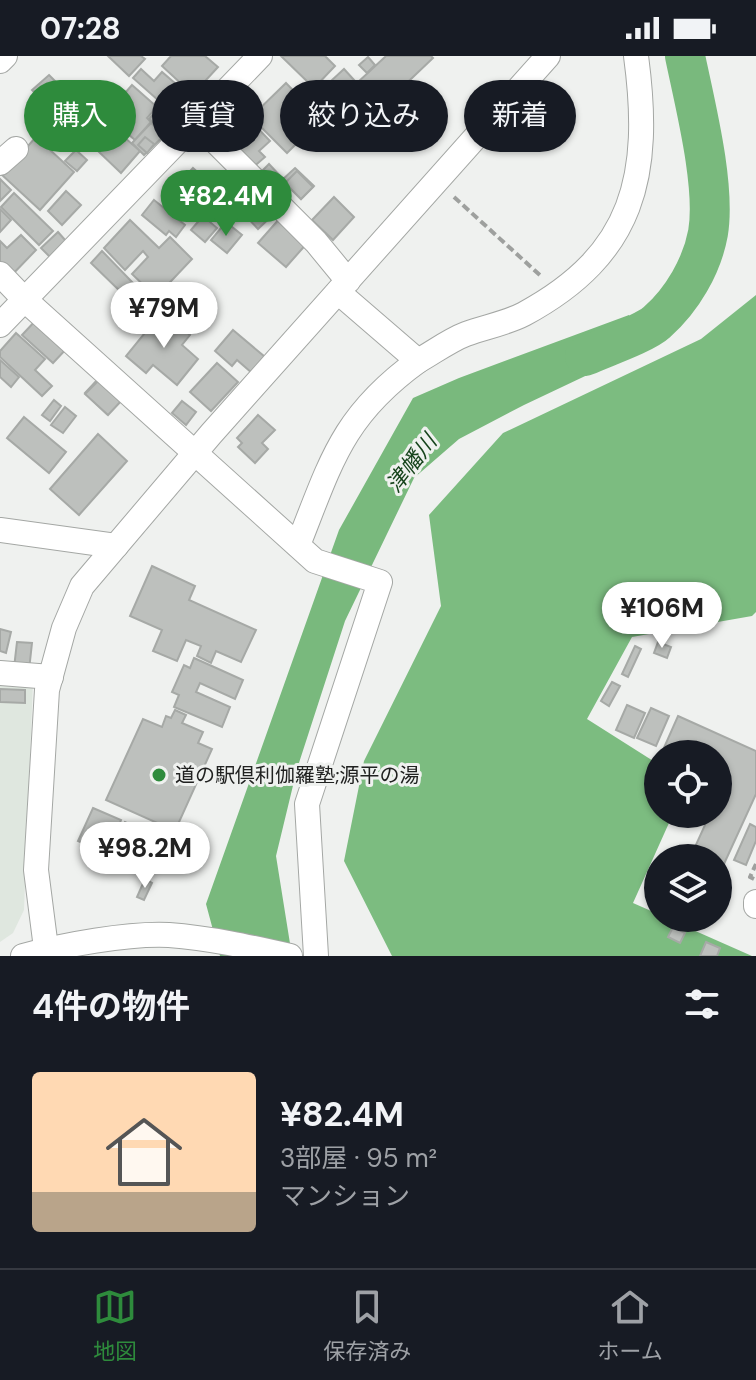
<!DOCTYPE html>
<html lang="ja">
<head>
<meta charset="utf-8">
<style>
	:root { --surface:#171b24; --page:#20242c; --text:#f1f3f6; --muted:#9ea1a6; --line:#363941; --accent:#2e8b3c }
	body { margin:0; font-family:"DM Sans","Noto Sans JP",sans-serif; background:var(--page); color:var(--text); height:100vh; display:flex; flex-direction:column; font-size:30px; white-space:nowrap }
	* { box-sizing:border-box; margin:0 }
	p { font-size:26px; color:var(--muted) }
	.icon { flex:none; width:44px; height:44px; fill:none; stroke:currentColor; stroke-width:2; stroke-linecap:round; stroke-linejoin:round }
	.map { position:relative; height:900px; overflow:hidden }
	.sheet { display:flex; flex-direction:column; background:var(--surface); flex:1 }
	.sheet>* { flex:none }
	.guide { position:absolute; left:24px; top:24px; width:708px; height:72px; display:flex; gap:16px }
	.controls { position:absolute; left:644px; top:684px; display:grid; gap:16px }
	.controls a { display:grid; place-items:center; width:88px; height:88px; border-radius:50%; background:var(--surface); box-shadow:0 2px 6px #0004; font-size:40px }
	.price { position:absolute; translate:-50% -68px; padding:0 18px; border-radius:28px; background:#fff; color:#222; font-size:26px; line-height:52px; filter:drop-shadow(0 2px 4px #0008) }
	.price::after { content:''; position:absolute; left:50%; top:48px; width:24px; height:18px; margin-left:-12px; background:inherit; clip-path:polygon(0 0,100% 0,50% 100%) }
	.price.active { background:var(--accent); color:#fff }
	ul { padding:0; list-style:none }
	li { display:flex; align-items:center; gap:24px; height:200px; padding:0 32px }
	li+li { border-top:2px solid var(--line) }
	li span { display:grid; place-items:center; flex:none; width:224px; height:160px; border-radius:8px; color:#555 }
	li>.icon { margin-inline-start:auto }
	span .icon { width:96px; height:96px; fill:#fffc; stroke-width:1 }
	li b { font-size:34px }
	h2 { display:flex; justify-content:space-between; align-items:center; height:96px; padding:0 32px; font-size:34px }
	.tag { padding:0 28px; border-radius:36px; background:var(--surface); box-shadow:0 2px 6px #0004; font-size:28px; line-height:72px }
	.tag.active { background:var(--accent); color:#fff }
	.status { display:flex; justify-content:space-between; align-items:center; height:56px; padding:0 40px; background:var(--surface); direction:ltr }
	.status svg { height:22px; fill:currentColor }
	.tabs { display:flex; justify-content:space-around; align-items:center; height:112px; border-top:2px solid var(--line); background:var(--surface); font-size:22px; color:var(--muted) }
	.tabs a { display:grid; justify-items:center; gap:4px }
	.tabs .active { color:var(--accent) }
	.map>svg:first-child { display:block }
	.built { fill:#dfe7df }
	.forest { fill:#7cbc80 }
	.water { fill:#79b97d }
	.lines { fill:none; stroke-linecap:round; stroke-linejoin:round }
	.river { stroke:#79b97d; stroke-width:40 }
	.building { fill:#bdc0bd; stroke:#a6a9a6; stroke-width:2 }
	.minor-casing { stroke:#a4a7a4; stroke-width:26 }
	.path { stroke:#9ea09e; stroke-width:4; stroke-dasharray:8 4; stroke-linecap:butt }
	.minor { stroke:#fff; stroke-width:24 }
	.poi-dot { fill:#2e8b3c; stroke:#eff1ef; stroke-width:3 }
	.labels { text-anchor:middle; stroke-width:6; stroke-linejoin:round; paint-order:stroke }
	.poi-label { font-size:20px; fill:#202120; stroke:#eff1ef; text-anchor:start }
	.water-label { font-size:22px; font-style:italic; fill:#16441c; stroke:#eff1ef }
</style>
</head>
<body>
<div class="status"><b>07:28</b><svg viewBox="0 0 49 12"><path d="M0 12V9h3v3zM5 12V6h3v6zM10 12V3h3v9zM15 12V0h3v12zM26 1h20v11H26zM47 4h2v5h-2z"/></svg></div>
<div class="map">
<svg width="756" height="900" viewBox="0 0 756 900">
	<rect width="100%" height="100%" fill="#eff1ef"/>
	<!-- built -->
	<polygon class="built" points="0,625 33,626 24,854 13,877 0,886"/>
	<!-- forest -->
	<polygon class="forest" points="756,239 756,556 752,560 632,581 587,663 658,708 658,758 673,758 633,847 658,858 658,862 666,862 752,900 392,900 344,805 364,705 441,550 429,459 503,377 701,283"/>
	<!-- water -->
	<polygon class="water" points="629,259 638,295 524,349 459,383 414,422 345,565 297,713 276,800 292,900 220,900 206,848 339,474 413,342 459,322"/>
	<g class="lines">
		<!-- river -->
		<path class="river" d="M 585,300 C 602,292 644,278 657,266 C 682,244 702,210 708,177 C 716,130 695,48 685,0"/>
	</g>
	<!-- building -->
	<g class="building">
		<polygon points="108,0 141,0 145,3 129,20"/>
		<polygon points="171,0 205,0 218,11 206,24 213,31 200,45 162,10"/>
		<polygon points="281,0 325,0 335,10 314,32"/>
		<polygon points="386,0 431,0 433,2 391,42 384,35 360,58 343,40"/>
		<polygon points="368,1 375,9 367,17 359,9"/>
		<polygon points="141,13 154,25 162,16 191,41 175,59 133,22"/>
		<polygon points="344,13 354,24 341,35 332,24"/>
		<polygon points="49,19 59,29 43,45 32,34"/>
		<polygon points="286,27 310,52 303,59 314,70 287,97 251,61"/>
		<polygon points="65,29 81,43 63,64 47,50"/>
		<polygon points="132,29 157,51 147,62 151,66 135,84 106,59"/>
		<polygon points="158,53 168,62 159,72 149,63"/>
		<polygon points="99,59 140,95 121,117 99,96 109,85 91,68"/>
		<polygon points="169,60 177,67 144,99 132,87 151,67 157,72"/>
		<polygon points="219,61 228,70 217,82 208,73"/>
		<polygon points="249,63 270,85 259,95 265,101 250,114 224,86"/>
		<polygon points="36,81 74,116 40,154 2,119"/>
		<polygon points="145,81 154,88 147,97 138,89"/>
		<polygon points="76,94 87,104 77,115 65,105"/>
		<polygon points="269,108 283,123 272,134 258,119"/>
		<polygon points="193,112 213,130 192,153 172,135"/>
		<polygon points="295,112 314,130 301,143 282,124"/>
		<polygon points="297,115 313,131 301,143 285,127"/>
		<polygon points="0,123 11,134 0,145"/>
		<polygon points="66,135 81,149 62,169 48,155"/>
		<polygon points="14,137 53,175 39,189 1,151"/>
		<polygon points="261,138 277,155 258,173 242,156"/>
		<polygon points="334,141 354,161 333,184 312,164"/>
		<polygon points="154,144 185,169 176,181 169,175 166,179 142,159"/>
		<polygon points="0,153 11,164 0,176"/>
		<polygon points="203,160 217,172 205,186 191,174"/>
		<polygon points="281,161 309,185 286,211 258,187"/>
		<polygon points="130,164 159,192 170,181 192,203 156,241 132,218 148,201 143,195 125,214 104,192"/>
		<polygon points="226,166 242,179 227,197 211,184"/>
		<polygon points="58,176 66,185 50,201 41,192"/>
		<polygon points="21,179 36,194 9,222 0,213 0,185 7,192"/>
		<polygon points="102,195 135,229 125,240 91,207"/>
		<polygon points="162,256 190,279 182,289 198,303 177,329 153,309 146,317 126,300"/>
		<polygon points="38,262 68,291 53,307 22,279"/>
		<polygon points="233,274 265,301 252,317 237,304 232,310 215,295"/>
		<polygon points="16,277 45,303 35,314 52,330 42,340 0,301 0,295"/>
		<polygon points="0,304 19,321 11,331 0,321"/>
		<polygon points="217,307 238,326 211,355 190,336"/>
		<polygon points="100,321 122,342 107,358 85,337"/>
		<polygon points="101,322 123,343 108,359 85,338"/>
		<polygon points="54,344 61,350 50,365 42,359"/>
		<polygon points="182,345 196,356 186,369 172,357"/>
		<polygon points="65,351 76,360 63,377 51,369"/>
		<polygon points="258,359 275,374 262,387 268,393 255,407 238,391 242,387 237,382"/>
		<polygon points="24,361 66,396 49,417 7,382"/>
		<polygon points="98,378 127,405 79,459 50,433"/>
		<polygon points="152,510 195,530 189,544 256,574 241,606 216,595 211,607 197,600 201,590 186,584 177,605 153,595 162,574 130,560"/>
		<polygon points="0,573 11,576 6,597 0,595"/>
		<polygon points="17,586 32,587 29,614 14,612"/>
		<polygon points="658,586 671,591 667,602 654,597"/>
		<polygon points="635,590 641,593 628,621 622,618"/>
		<polygon points="194,602 243,624 235,643 200,627 196,636 230,651 222,671 174,651 179,639 172,636 184,609 190,612"/>
		<polygon points="612,626 620,630 609,650 601,645"/>
		<polygon points="0,633 25,634 25,647 0,646"/>
		<polygon points="627,649 645,657 634,682 616,674"/>
		<polygon points="651,652 669,660 656,690 637,682"/>
		<polygon points="175,654 186,659 182,667 203,676 198,687 212,693 175,775 106,744 143,663 162,671 166,660 171,662"/>
		<polygon points="678,660 756,695 756,738 718,821 718,802 690,802 710,758 718,758 718,740 726,723 718,719 718,698 672,698 663,694"/>
		<polygon points="93,752 121,764 116,777 119,779 125,766 148,777 138,800 101,788 98,794 78,785"/>
		<polygon points="750,768 756,771 756,785 746,809 734,804"/>
		<polygon points="145,823 152,827 144,844 137,841"/>
		<polygon points="673,871 685,877 680,887 668,881"/>
		<polygon points="706,886 720,892 717,900 700,900"/>
	</g>
	<g class="lines">
		<defs>
			<g id="minor">
				<polyline points="0,5 5,0"/>
				<polyline points="196,66 316,186 348,225"/>
				<polyline points="0,107 16,93"/>
				<polyline points="0,218 24,243 315,505 380,526 307,748 316,900"/>
				<polyline points="0,269 260,0"/>
				<path d="M 418,305 C 434,296 450,284 466,278 C 485,271 507,267 524,258 C 635,198 652,119 636,0"/>
				<polyline points="0,474 116,490"/>
				<path d="M 298,489 C 331,406 342,360 418,305 L 338,236"/>
				<polyline points="0,617 51,621"/>
				<polyline points="756,846 756,850"/>
				<path d="M 23,900 C 63,889 128,877 169,879 C 210,882 250,891 290,900"/>
				<polyline points="47,900 36,814 47,634 64,572 82,530 211,378 548,0"/>
			</g>
		</defs>
		<!-- minor casing -->
		<use href="#minor" class="minor-casing"/>
		<!-- path -->
		<g class="path">
			<polyline points="454,141 542,221"/>
			<polyline points="754,823 750,821 756,808"/>
		</g>
		<!-- minor -->
		<use href="#minor" class="minor"/>
	</g>
	<!-- markers -->
	<circle class="poi-dot" cx="159" cy="719" r="8"/>
	<g class="labels">
		<!-- poi labels -->
		<g class="poi-label">
			<text x="175" y="726">道の駅倶利伽羅塾;源平の湯</text>
		</g>
		<!-- water labels -->
		<g class="water-label">
			<text transform="translate(411 407) rotate(-52)" y="8">津幡川</text>
		</g>
	</g>
</svg>
<div class="controls">
<a><svg class="icon" aria-label="locate" viewBox="0 0 24 24"><circle cx="12" cy="12" r="6"/><path d="M12 2v4M12 18v4M2 12h4M18 12h4"/></svg></a>
<a><svg class="icon" aria-label="layers" viewBox="0 0 24 24"><path d="M12 4l9 5-9 5-9-5zM3 14l9 5 9-5"/></svg></a>
</div>
<b class="price active" style="left:226px;top:182px">¥82.4M</b>
<b class="price" style="left:164px;top:294px">¥79M</b>
<b class="price" style="left:662px;top:594px">¥106M</b>
<b class="price" style="left:145px;top:834px">¥98.2M</b>
<div class="guide">
<a class="tag active">購入</a>
<a class="tag">賃貸</a>
<a class="tag">絞り込み</a>
<a class="tag">新着</a>
</div>
</div>
<section class="sheet">
<h2>4件の物件<svg class="icon" aria-label="filters" viewBox="0 0 24 24"><path d="M4 7h16M4 17h16"/><circle cx="9" cy="7" r="2"/><circle cx="15" cy="17" r="2"/></svg></h2>
<ul>
<li><span style="background:linear-gradient(#ffd9b3 75%,#b9a48a 0)"><svg class="icon" aria-label="home" viewBox="0 0 24 24"><path d="M3 11l9-7 9 7M6 9v11h12V9"/></svg></span><div><b>¥82.4M</b><p>3部屋 · 95 m²</p><p>マンション</p></div></li>
</ul>
</section>
<nav class="tabs">
<a class="active"><svg class="icon" aria-label="map" viewBox="0 0 24 24"><path d="M3 6l6-2 6 2 6-2v14l-6 2-6-2-6 2zM9 4v14M15 6v14"/></svg>地図</a>
<a><svg class="icon" aria-label="saved" viewBox="0 0 24 24"><path d="M7 4h10v16l-5-4-5 4z"/></svg>保存済み</a>
<a><svg class="icon" aria-label="home" viewBox="0 0 24 24"><path d="M3 11l9-7 9 7M6 9v11h12V9"/></svg>ホーム</a>
</nav>
</body>
</html>
